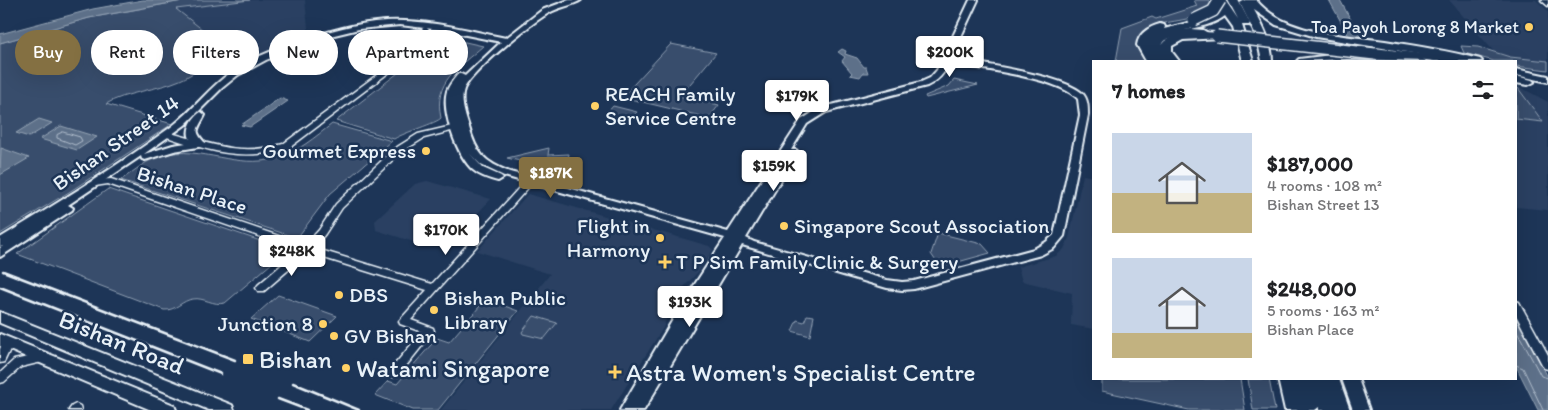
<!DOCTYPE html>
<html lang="en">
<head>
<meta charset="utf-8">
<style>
	:root { --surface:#fff; --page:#f6f6f6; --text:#202124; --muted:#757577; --accent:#847042 }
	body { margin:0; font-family:Itim,sans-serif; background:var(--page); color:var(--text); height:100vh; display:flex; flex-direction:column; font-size:19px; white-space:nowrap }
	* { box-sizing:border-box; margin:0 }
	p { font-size:16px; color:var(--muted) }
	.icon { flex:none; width:28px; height:28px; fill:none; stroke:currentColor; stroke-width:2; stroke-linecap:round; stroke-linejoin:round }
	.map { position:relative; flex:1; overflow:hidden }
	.details { position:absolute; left:1092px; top:60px; width:425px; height:320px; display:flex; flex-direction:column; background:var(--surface); border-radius:0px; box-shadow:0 5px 20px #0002 }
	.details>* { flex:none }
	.guide { position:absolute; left:15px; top:30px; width:475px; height:45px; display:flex; gap:10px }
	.price { position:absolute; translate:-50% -42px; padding:0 11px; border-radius:5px; background:#fff; color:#222; font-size:16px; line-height:32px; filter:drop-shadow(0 1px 2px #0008) }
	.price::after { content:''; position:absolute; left:50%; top:30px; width:15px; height:11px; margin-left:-8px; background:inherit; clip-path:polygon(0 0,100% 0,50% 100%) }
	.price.on { background:var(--accent); color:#fff }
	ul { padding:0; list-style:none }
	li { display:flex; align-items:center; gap:15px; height:125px; padding:0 20px }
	li span { display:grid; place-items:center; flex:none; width:140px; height:100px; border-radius:0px; color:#555 }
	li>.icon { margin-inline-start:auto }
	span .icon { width:60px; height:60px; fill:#fffc; stroke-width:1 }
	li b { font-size:21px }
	h2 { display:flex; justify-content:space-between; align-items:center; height:60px; padding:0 20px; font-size:21px }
	.pill { padding:0 18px; border-radius:22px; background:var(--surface); box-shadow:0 5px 20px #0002; font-size:18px; line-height:45px }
	.pill.on { background:var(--accent); color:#fff }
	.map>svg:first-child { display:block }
	.built { fill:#2a4162 }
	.green { fill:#374d6c; stroke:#909fb2 }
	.water { fill:#5d7089; stroke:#95a4b5 }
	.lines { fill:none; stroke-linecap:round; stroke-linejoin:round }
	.shore { stroke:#b0bdcc; stroke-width:1 }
	.minor-casing { stroke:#e8f1f8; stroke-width:3 }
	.tertiary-casing { stroke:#e8f1f8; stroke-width:4 }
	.primary-casing { stroke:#e8f1f8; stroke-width:4 }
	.trunk-casing { stroke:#e8f1f8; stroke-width:4 }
	.minor { fill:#1d3557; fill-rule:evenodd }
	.tertiary { fill:#1d3557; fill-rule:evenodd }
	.primary { fill:#1d3557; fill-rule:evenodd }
	.trunk { fill:#1d3557; fill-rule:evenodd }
	.rail { stroke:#e8f1f8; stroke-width:2.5 }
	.trunk-bridge-casing { stroke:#e8f1f8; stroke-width:14; stroke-linecap:butt }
	.trunk-bridge { stroke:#1d3557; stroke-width:11 }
	.poi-dot { fill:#ffd166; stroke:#1d3557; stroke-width:2 }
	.labels { text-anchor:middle; stroke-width:5; stroke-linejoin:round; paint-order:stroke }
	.far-poi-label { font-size:18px; fill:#e8f1f8; stroke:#1d3557; text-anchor:end }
	.poi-label { font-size:21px; fill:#e8f1f8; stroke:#1d3557; text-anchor:start }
	.street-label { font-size:21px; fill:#e8f1f8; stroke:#1d3557 }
	.near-street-label { font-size:25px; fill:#e8f1f8; stroke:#1d3557 }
	.near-poi-label { font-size:25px; fill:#e8f1f8; stroke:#1d3557; text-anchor:start }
</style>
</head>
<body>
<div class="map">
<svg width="1548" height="410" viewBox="0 0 1548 410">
	<rect width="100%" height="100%" fill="#1d3557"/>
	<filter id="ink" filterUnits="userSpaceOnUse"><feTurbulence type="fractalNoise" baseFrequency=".02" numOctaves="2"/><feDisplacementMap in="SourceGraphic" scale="10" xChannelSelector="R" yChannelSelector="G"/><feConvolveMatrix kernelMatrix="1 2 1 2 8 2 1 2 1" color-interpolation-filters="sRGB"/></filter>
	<g filter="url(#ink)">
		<!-- built -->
		<g class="built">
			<polygon points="250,0 305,0 309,36 282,45 244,62 175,9"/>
			<polygon points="1449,0 1536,0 1548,11 1548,61 1510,57 1496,54"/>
			<polygon points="1516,85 1548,102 1548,210 1516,207"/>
			<polygon points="1083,175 1094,177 1094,329 1071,325 1072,293 1022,281 1018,267 1056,256 1064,249 1069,238"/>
			<polygon points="427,181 491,199 451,241 430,247 376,230 375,221 415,184"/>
			<polygon points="528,194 709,246 713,250 699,271 680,291 672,303 663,328 611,410 441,410 550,274 477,251"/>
		</g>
		<!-- green -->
		<g class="green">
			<path d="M 188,0 L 250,0 L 176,9 L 244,62 L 237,66 L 226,58 C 209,60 195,74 180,80 C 157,90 126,92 106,104 L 172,124 L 69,192 L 0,234 L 0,43 L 89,18 Z"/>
			<path d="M 1194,0 L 1209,0 L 1214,6 C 1207,10 1200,15 1193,17 C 1179,23 1141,21 1138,41 C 1137,49 1142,56 1148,61 L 1116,61 L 1122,28 L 1152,17 L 1156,19 L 1197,6 Z"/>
			<path d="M 452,39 L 483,46 C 458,68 433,81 441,118 C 437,123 405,132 394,139 L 336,121 L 438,42 Z"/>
			<polygon points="671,44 716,53 680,96 719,105 709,118 622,97"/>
			<polygon points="1461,46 1478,47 1510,57 1548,61 1548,70 1516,66 1516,61 1494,61 1464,53"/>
			<polygon points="954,80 978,85 926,98 925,96 949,86"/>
			<polygon points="1516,88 1518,88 1543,122 1516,119"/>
			<polygon points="613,106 637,112 630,120 606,114"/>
			<path d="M 332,124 L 392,141 L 330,194 L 297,238 L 121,180 C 134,171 148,159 163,155 C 202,145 236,170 277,158 C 298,152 315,137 332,124 Z"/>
			<polygon points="549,148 548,155 569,154 568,159 556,172 541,166 507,158"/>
			<path d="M 108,189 L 284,249 L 285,252 L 225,303 C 213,306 204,297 193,299 C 182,300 176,311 164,310 L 17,254 Z"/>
			<polygon points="938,233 982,244 990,253 940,267 931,254"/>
			<polygon points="278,295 337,316 310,342 251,319"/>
			<polygon points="486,299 518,311 438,410 413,410 375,395 388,381 397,384 437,338 449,342"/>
			<polygon points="807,315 814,316 810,336 792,331 797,320 804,322"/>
			<polygon points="534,316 557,323 544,339 523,334 522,332"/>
			<polygon points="1102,379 1240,379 1245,410 1189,410 1102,391"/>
			<polygon points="1248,379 1269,379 1275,410 1253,410"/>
		</g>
		<!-- water -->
		<g class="water">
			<polygon points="143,0 187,0 89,18 0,43 0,34 93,9"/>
			<polygon points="1329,0 1340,0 1362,40 1371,61 1359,61 1351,40"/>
			<polygon points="842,49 846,51 845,54 857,58 864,67 866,67 868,73 863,73 860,77 850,75 852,73 842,61 845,57 838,52"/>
			<polygon points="280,98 288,101 250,127 241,125"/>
			<polygon points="39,119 52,123 29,137 16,133"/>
			<polygon points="61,126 97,137 77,150 40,139"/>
			<polygon points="1,148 29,158 0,175"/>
			<polygon points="1516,318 1548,377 1548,410 1538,410 1516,366"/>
		</g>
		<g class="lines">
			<!-- shore -->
			<g class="shore">
				<polygon points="63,132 80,137 82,141 75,145 57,138 57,135"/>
				<polyline points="1516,329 1541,376 1548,378"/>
				<polyline points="1516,365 1523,368 1543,410"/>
			</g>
			<defs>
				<g id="minor">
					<polygon points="1541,0 1548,0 1548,6"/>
					<path d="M 443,26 L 446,28 L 446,33 L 428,43 L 289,148 C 241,162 210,151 164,136 L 163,134 L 167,132 C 209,143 239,157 283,144 L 423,41 L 427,35 L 422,29 L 423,28 L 427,28 L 433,35 L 440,31 L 440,28 Z"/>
					<polygon points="456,125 459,125 460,127 459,129 424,138 400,153 342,208 325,234 314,248 432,284 527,179 533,179 534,181 411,320 433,328 434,331 398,376 394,377 390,376 389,373 390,370 422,332 400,324 399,321 427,290 308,253 264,291 258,291 256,288 258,285 299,250 108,184 95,186 91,183 95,180 111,179 305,245 319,230 336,204 394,149 418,134"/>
					<polygon points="1516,301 1519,302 1548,355 1548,369 1544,368 1516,315"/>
					<polygon points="8,339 12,340 13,343 4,362 0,363 0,349 4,340"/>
					<polygon points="42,354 46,355 47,358 46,361 21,367 4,382 0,383 0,373 14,360"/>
					<polygon points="76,404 80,406 81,410 69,410 72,406"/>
				</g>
				<path id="tertiary" d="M 569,0 L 581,0 C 572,6 559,7 549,13 C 531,23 471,72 464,89 C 460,101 465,115 469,127 C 476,153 484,162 510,172 L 728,232 L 801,120 L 820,108 L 921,82 L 930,78 L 937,70 L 970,0 L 978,0 L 951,58 C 980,64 1063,75 1082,93 C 1088,99 1088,107 1088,115 L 1064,236 L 1054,248 L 1041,255 L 914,289 L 902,290 L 887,288 L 742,245 L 644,410 L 620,410 L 682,304 L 725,238 L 504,176 L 481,165 L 470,154 L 483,168 L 501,176 L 503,178 L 498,181 C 490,179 480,176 473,170 C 457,156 441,111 447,91 C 449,85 454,79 458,74 L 461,74 L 465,76 L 501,42 L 441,30 L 400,25 L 359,29 L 322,38 L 266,60 L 238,75 L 222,88 L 185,125 L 144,154 L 173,145 L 193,142 C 183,134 192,117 201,112 L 205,115 C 197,131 193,130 206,144 L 204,146 L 174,151 L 145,160 L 142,159 L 141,156 L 68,205 L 73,208 L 72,210 L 0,257 L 0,248 L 3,246 L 0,247 L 0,238 C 58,203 116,167 171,127 C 194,110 210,86 233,71 C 251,58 274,50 295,43 C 324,32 355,23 386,21 C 427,19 467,30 506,38 L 542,10 ZM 949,63 C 979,69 1058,77 1078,99 L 1080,115 L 1054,235 L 1046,242 L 1034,249 L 914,281 L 902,282 L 887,280 L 754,242 L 746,238 L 798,152 L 796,150 L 791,150 L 807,124 L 826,112 L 927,86 C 938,81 944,74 949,63 Z"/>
				<g id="primary">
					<path d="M 1191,29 L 1203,30 L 1208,33 C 1200,39 1141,28 1169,61 L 1158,61 L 1154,55 L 1153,47 L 1160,35 L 1176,30 Z"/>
					<polygon points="1374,48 1457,58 1462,61 1434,61 1370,53 1369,51"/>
					<polygon points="1516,69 1548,76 1548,82 1516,75"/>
					<polygon points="0,312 232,405 234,410 209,410 0,323"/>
					<polygon points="0,334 174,405 176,410 151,410 0,346"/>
					<polygon points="1278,379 1294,379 1301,410 1285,410"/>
					<polygon points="1342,379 1358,379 1369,410 1353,410"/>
				</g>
				<g id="trunk">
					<path d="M 1217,0 L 1225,0 L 1238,19 L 1228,0 L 1238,0 L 1250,23 L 1249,25 L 1242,25 L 1253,61 L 1242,61 L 1233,27 L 1225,16 C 1206,31 1179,26 1159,40 L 1159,47 L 1161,51 L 1161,45 C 1174,29 1198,32 1217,33 L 1221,34 L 1222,36 L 1221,38 L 1183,40 L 1172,46 L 1172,52 L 1179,61 L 1168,61 L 1166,59 L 1165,61 L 1146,61 L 1137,45 C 1139,33 1149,27 1160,24 L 1164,25 L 1165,27 L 1164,29 L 1211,17 L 1217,12 Z"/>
					<path d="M 1256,0 C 1285,35 1344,35 1385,41 C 1417,46 1449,51 1480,59 L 1482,61 L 1461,61 L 1316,37 L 1276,25 L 1254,10 C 1263,26 1272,43 1272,61 L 1262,61 L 1257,38 L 1240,3 L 1245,0 Z"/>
					<path d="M 1347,53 C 1361,53 1418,53 1426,61 L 1347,59 L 1297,61 L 1299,59 Z"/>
					<polygon points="1516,76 1532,80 1534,82 1528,85 1516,83"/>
					<polygon points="1289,379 1339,379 1350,410 1319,410 1319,407 1315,410 1297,410"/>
				</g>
			</defs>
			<!-- minor casing -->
			<use href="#minor" class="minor-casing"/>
			<!-- tertiary casing -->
			<use href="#tertiary" class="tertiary-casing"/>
			<!-- primary casing -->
			<use href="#primary" class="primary-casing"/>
			<!-- trunk casing -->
			<use href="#trunk" class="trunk-casing"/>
			<!-- minor -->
			<use href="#minor" class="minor"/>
			<!-- tertiary -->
			<use href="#tertiary" class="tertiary"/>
			<!-- primary -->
			<use href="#primary" class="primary"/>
			<!-- trunk -->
			<use href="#trunk" class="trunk"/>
			<!-- rail -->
			<g class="rail">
				<polyline points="3,271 235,360"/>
				<polyline points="0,287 221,374"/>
				<polyline points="293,383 359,410"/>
				<polyline points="278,399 307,410"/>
			</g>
			<defs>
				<g id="trunk-bridge">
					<polyline points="1194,20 1213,11 1220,0"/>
					<polyline points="1217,36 1375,54"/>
				</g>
			</defs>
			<!-- trunk-bridge casing -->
			<use href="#trunk-bridge" class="trunk-bridge-casing"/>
			<!-- trunk-bridge -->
			<use href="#trunk-bridge" class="trunk-bridge"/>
		</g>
	</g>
	<!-- markers -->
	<g class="poi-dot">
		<circle cx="1529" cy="27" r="5"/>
		<circle cx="595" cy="106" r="5"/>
		<circle cx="426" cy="151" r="5"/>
		<circle cx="784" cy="226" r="5"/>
		<circle cx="660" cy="238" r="5"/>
		<path d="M662.5 254.5h5v5h5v5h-5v5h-5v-5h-5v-5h5z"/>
		<circle cx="339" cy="295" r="5"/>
		<circle cx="434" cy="310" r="5"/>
		<circle cx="323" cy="324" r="5"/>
		<circle cx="334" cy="336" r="5"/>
		<rect x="242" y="353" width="12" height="12" rx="2.5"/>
		<circle cx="346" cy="368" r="5"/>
		<path d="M612.5 364.5h5v5h5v5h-5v5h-5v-5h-5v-5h5z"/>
	</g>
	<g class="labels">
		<!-- far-poi labels -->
		<g class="far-poi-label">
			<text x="1519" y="33">Toa Payoh Lorong 8 Market</text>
		</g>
		<!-- poi labels -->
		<g class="poi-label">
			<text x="605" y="101">REACH Family<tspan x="605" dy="24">Service Centre</tspan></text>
			<text x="416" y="158" text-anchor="end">Gourmet Express</text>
			<text x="650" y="233" text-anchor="end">Flight in<tspan x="650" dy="24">Harmony</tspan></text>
			<text x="794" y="233">Singapore Scout Association</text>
			<text x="676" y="269">T P Sim Family Clinic &amp; Surgery</text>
			<text x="349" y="302">DBS</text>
			<text x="444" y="305">Bishan Public<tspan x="444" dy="24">Library</tspan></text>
			<text x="313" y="331" text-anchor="end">Junction 8</text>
			<text x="344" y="343">GV Bishan</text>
		</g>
		<!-- street labels -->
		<g class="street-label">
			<text transform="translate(116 143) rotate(-35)" y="7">Bishan Street 14</text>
			<text transform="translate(192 190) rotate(18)" y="7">Bishan Place</text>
		</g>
		<!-- near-street labels -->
		<g class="near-street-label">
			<text transform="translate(122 342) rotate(22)" y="9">Bishan Road</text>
		</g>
		<!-- near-poi labels -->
		<g class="near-poi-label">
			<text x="259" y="368">Bishan</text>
			<text x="356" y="377">Watami Singapore</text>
			<text x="626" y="381">Astra Women's Specialist Centre</text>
		</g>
	</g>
</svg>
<b class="price" style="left:950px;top:78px">$200K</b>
<b class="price" style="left:797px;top:122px">$179K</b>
<b class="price" style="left:774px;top:192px">$159K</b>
<b class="price on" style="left:551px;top:199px">$187K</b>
<b class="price" style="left:446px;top:256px">$170K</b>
<b class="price" style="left:292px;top:277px">$248K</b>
<b class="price" style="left:690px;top:328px">$193K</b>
<div class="guide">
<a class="pill on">Buy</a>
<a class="pill">Rent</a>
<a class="pill">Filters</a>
<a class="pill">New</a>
<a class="pill">Apartment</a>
</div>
<section class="details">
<h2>7 homes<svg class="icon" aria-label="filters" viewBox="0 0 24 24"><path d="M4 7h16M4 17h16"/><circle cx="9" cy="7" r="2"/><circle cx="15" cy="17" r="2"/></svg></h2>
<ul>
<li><span style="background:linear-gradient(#c9d6e8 60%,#c2b280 0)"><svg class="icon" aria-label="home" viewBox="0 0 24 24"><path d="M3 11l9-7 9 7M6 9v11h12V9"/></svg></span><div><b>$187,000</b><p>4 rooms · 108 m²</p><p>Bishan Street 13</p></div></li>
<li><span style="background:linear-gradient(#c9d6e8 75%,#c2b280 0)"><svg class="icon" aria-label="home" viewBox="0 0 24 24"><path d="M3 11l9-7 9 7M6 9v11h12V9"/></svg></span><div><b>$248,000</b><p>5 rooms · 163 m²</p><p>Bishan Place</p></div></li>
</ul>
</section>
</div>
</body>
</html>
